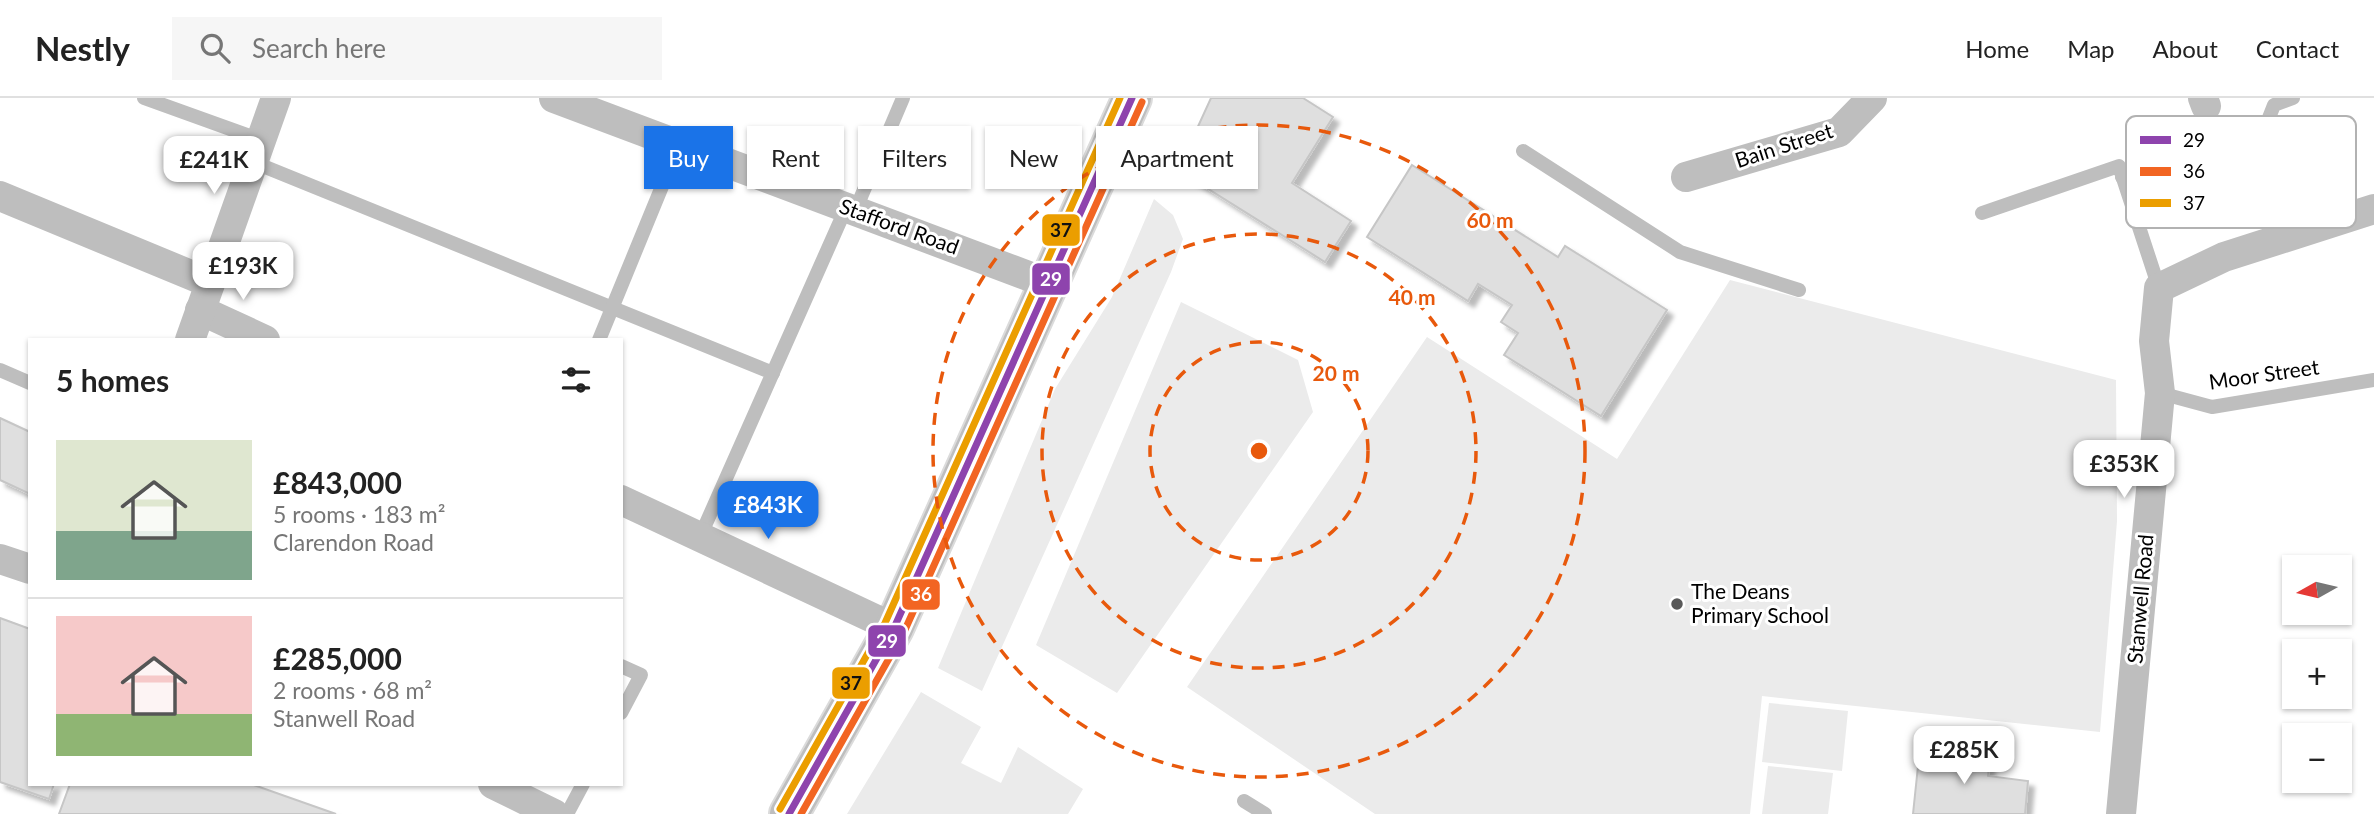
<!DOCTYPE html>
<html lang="en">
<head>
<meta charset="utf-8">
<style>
	:root { --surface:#fff; --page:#f6f6f6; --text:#222; --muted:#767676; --line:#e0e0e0; --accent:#1a73e8 }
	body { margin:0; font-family:Lato,sans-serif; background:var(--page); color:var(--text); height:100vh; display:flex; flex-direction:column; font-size:26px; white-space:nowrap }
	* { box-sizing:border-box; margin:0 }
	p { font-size:23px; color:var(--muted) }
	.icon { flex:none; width:38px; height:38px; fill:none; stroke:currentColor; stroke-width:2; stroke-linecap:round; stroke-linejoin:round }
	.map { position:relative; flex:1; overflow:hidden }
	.panel { position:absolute; left:28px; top:240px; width:595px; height:448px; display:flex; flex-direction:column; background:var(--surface); border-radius:0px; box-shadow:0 2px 5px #0004 }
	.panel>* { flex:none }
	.top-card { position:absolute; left:644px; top:28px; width:665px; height:63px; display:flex; gap:14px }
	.needle { width:46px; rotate:262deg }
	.tools { position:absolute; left:2282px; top:457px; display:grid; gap:14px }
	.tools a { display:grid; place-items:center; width:70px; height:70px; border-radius:0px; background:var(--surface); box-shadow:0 2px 5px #0004; font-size:35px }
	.price { position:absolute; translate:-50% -60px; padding:0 16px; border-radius:14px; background:#fff; color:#222; font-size:23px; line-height:46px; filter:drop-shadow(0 2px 4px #0008) }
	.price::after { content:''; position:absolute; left:50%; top:42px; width:21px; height:16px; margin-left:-10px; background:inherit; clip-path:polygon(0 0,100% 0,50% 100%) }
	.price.on { background:var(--accent); color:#fff }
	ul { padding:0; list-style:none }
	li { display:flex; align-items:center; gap:21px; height:175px; padding:0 28px }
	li+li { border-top:2px solid var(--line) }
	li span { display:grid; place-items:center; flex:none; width:196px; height:140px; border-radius:0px; color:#555 }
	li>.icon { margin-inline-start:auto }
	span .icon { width:84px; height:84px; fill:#fffc; stroke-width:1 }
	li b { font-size:30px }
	h2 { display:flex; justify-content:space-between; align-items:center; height:84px; padding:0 28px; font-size:30px }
	.chip { padding:0 24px; border-radius:0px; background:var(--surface); box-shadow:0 2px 5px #0004; font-size:24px; line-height:63px }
	.chip.on { background:var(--accent); color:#fff }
	header { display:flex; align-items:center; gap:42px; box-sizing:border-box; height:98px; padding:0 35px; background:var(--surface); border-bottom:2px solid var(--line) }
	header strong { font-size:33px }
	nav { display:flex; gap:38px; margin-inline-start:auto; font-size:24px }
	.search { width:490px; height:63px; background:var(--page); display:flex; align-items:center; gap:18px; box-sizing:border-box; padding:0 24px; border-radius:0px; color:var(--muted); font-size:26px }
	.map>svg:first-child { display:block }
	.green { fill:#ebebeb }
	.building { fill:#dfdfdf; stroke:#c6c6c6; stroke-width:2; filter:url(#shadow) }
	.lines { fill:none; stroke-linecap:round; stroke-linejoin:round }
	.primary-casing { stroke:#dbdbdb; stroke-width:42 }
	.lane { stroke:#bebebe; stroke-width:14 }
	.street { stroke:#bebebe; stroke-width:30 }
	.primary { stroke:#bebebe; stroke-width:38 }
	.bus-1-casing { stroke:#fff; stroke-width:12 }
	.bus-2-casing { stroke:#fff; stroke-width:12 }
	.bus-3-casing { stroke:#fff; stroke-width:12 }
	.bus-1 { stroke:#8e44ad; stroke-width:7 }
	.bus-2 { stroke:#f26522; stroke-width:7 }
	.bus-3 { stroke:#eb9e00; stroke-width:7 }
	.ring { fill:none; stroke:#e8590c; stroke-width:3.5; stroke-dasharray:12 9 }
	.poi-dot { fill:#595959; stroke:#fff; stroke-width:2.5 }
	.labels { text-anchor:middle; stroke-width:6; stroke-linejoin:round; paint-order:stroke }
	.street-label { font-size:21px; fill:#000; stroke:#fff }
	.poi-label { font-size:21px; fill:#000; stroke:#fff; text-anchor:start }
	.key { fill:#fff; stroke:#b2b2b2; stroke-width:2 }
	.key-label { font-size:19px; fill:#000 }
	.centre { fill:#e8590c; stroke:#fff; stroke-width:3.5 }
	.ring-label { font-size:21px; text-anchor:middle; font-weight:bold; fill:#e8590c; stroke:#fff; stroke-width:6; stroke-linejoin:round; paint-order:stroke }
	.line-badge { stroke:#fff; stroke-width:2.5 }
	.badge-label { font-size:19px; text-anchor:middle; font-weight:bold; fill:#fff }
	.pale-badge-label { font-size:19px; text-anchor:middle; font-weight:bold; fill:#111 }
</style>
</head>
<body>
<header>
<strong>Nestly</strong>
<div class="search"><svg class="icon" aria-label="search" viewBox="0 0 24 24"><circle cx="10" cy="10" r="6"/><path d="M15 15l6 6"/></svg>Search here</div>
<nav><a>Home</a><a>Map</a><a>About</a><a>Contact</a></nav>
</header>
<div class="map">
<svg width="2374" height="716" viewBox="0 0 2374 716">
	<defs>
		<filter id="shadow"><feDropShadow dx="6" dy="6" stdDeviation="2" flood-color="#0004"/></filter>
	</defs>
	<rect width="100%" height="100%" fill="#fff"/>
	<!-- green -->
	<g class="green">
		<polygon points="1154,101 1173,117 1183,141 1171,174 982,593 938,570 1055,291 1112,199"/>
		<polygon points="1730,182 2116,282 2117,423 2100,634 1762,598 1750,716 1375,716 1187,589 1427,239 1617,361"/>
		<polygon points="1181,204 1298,262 1313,314 1117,595 1036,547"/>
		<polygon points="921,594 981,629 961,665 1001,685 1018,649 1083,691 1068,716 847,716"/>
		<polygon points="1769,605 1848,613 1842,673 1762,664"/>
		<polygon points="1768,668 1833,675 1828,716 1762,716"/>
	</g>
	<!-- building -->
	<g class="building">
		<polygon points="1211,0 1303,0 1333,19 1292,85 1351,123 1325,164 1178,72"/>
		<polygon points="1412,67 1558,159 1565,148 1667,212 1601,318 1504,257 1518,235 1501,224 1512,207 1478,186 1468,203 1367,139"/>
		<polygon points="0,320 30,334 30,396 0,382"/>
		<polygon points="0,520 30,531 30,686 54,686 49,701 0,684"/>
		<polygon points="1920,649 1990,656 1988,678 2028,683 2025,716 1913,716"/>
		<polygon points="70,686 251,686 336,716 59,716"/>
	</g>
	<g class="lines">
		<defs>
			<polyline id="primary" points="789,716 894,530 1132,0"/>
		</defs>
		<!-- primary casing -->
		<use href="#primary" class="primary-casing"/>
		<!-- lane -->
		<g class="lane">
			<polyline points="144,0 261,42"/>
			<polyline points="1523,53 1680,154 1799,192"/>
			<polyline points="253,64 773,275"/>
			<polyline points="2122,79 2265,30 2274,7 2293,0"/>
			<polyline points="855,113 903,0"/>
			<polyline points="1982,115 2119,68 2159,190"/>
			<polyline points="599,242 679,47"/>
			<polyline points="0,272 30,285"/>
			<polyline points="2160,295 2212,309 2374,282"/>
			<polyline points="700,439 846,110"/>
			<polyline points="621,568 641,577 621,615"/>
			<polyline points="1244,703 1265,716"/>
			<polyline points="567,716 583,686"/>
		</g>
		<!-- street -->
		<g class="street">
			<polyline points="554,0 1047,185"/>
			<polyline points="2203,0 2206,8"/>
			<polyline points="1686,79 1839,34 1872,0"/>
			<polyline points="0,98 210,185"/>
			<polyline points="200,212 265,242"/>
			<polyline points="190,242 276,0"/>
			<polyline points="621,402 894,530"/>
			<polyline points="0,461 30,471"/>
			<polyline points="493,686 554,716"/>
			<polyline points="2121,716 2160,295 2154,243 2159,190 2224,159 2374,111"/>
		</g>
		<!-- primary -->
		<use href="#primary" class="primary"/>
		<defs>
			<polyline id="bus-1" points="789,716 894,530 1132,0"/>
			<polyline id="bus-2" points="801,716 904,534 1142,4"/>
			<polyline id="bus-3" points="780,711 885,525 1120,0"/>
		</defs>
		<!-- bus-1 casing -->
		<use href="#bus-1" class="bus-1-casing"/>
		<!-- bus-2 casing -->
		<use href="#bus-2" class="bus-2-casing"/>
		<!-- bus-3 casing -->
		<use href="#bus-3" class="bus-3-casing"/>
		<!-- bus-1 -->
		<use href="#bus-1" class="bus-1"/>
		<!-- bus-2 -->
		<use href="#bus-2" class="bus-2"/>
		<!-- bus-3 -->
		<use href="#bus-3" class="bus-3"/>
	</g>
	<!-- distance rings -->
	<g class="ring">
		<circle cx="1259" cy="353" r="109"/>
		<circle cx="1259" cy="353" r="217"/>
		<circle cx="1259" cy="353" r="326"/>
	</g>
	<!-- markers -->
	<circle class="poi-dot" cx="1677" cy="506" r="7"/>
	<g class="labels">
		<!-- street labels -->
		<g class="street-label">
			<text transform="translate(1784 48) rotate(-18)" y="7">Bain Street</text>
			<text transform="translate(899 129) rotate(20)" y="7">Stafford Road</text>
			<text transform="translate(2264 277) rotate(-8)" y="7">Moor Street</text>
			<text transform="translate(2141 501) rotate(-85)" y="7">Stanwell Road</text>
		</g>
		<!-- poi labels -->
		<g class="poi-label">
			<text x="1691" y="501">The Deans<tspan x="1691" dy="24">Primary School</tspan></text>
		</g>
	</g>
	<!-- legend -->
	<rect x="2126" y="18" width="230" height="112" rx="10" class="key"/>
	<rect x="2140" y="38" width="31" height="8" fill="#8e44ad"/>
	<rect x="2140" y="69" width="31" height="9" fill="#f26522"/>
	<rect x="2140" y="101" width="31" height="8" fill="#eb9e00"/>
	<g class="key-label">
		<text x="2183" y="49">29</text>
		<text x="2183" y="80">36</text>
		<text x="2183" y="112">37</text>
	</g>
	<circle cx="1259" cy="353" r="10" class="centre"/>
	<g class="ring-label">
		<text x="1490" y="130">60 m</text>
		<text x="1412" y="207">40 m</text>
		<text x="1336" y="283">20 m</text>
	</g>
	<g class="line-badge">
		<rect x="1041" y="115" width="40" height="34" rx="7" fill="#eb9e00"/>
		<rect x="1031" y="164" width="40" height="34" rx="7" fill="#8e44ad"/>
		<rect x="901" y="480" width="40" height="33" rx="7" fill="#f26522"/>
		<rect x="867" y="526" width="40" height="34" rx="7" fill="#8e44ad"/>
		<rect x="831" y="568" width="40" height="34" rx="7" fill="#eb9e00"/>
	</g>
	<g class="badge-label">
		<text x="1051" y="188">29</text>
		<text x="921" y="503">36</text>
		<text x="887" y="550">29</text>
	</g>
	<g class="pale-badge-label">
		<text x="1061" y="139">37</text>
		<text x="851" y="592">37</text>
	</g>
</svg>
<div class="tools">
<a><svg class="needle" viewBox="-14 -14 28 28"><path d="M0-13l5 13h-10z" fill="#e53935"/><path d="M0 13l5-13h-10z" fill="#767676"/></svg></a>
<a>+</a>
<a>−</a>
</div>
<b class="price" style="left:214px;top:98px">£241K</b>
<b class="price" style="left:243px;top:204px">£193K</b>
<b class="price" style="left:2124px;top:402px">£353K</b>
<b class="price on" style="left:768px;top:443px">£843K</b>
<b class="price" style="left:1964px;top:688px">£285K</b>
<div class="top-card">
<a class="chip on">Buy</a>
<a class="chip">Rent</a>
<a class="chip">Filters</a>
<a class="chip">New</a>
<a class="chip">Apartment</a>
</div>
<section class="panel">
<h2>5 homes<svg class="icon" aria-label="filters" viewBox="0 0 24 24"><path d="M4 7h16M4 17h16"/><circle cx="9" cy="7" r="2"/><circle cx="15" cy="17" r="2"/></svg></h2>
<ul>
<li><span style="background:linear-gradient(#dfe7d0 65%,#7fa58c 0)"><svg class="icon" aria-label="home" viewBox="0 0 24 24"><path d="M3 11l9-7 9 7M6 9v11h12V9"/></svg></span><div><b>£843,000</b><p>5 rooms · 183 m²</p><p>Clarendon Road</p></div></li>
<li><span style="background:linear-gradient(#f6c9c9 70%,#8fb573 0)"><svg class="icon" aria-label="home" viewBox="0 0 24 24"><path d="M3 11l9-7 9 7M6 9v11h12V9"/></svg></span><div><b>£285,000</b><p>2 rooms · 68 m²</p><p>Stanwell Road</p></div></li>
</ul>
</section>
</div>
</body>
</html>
